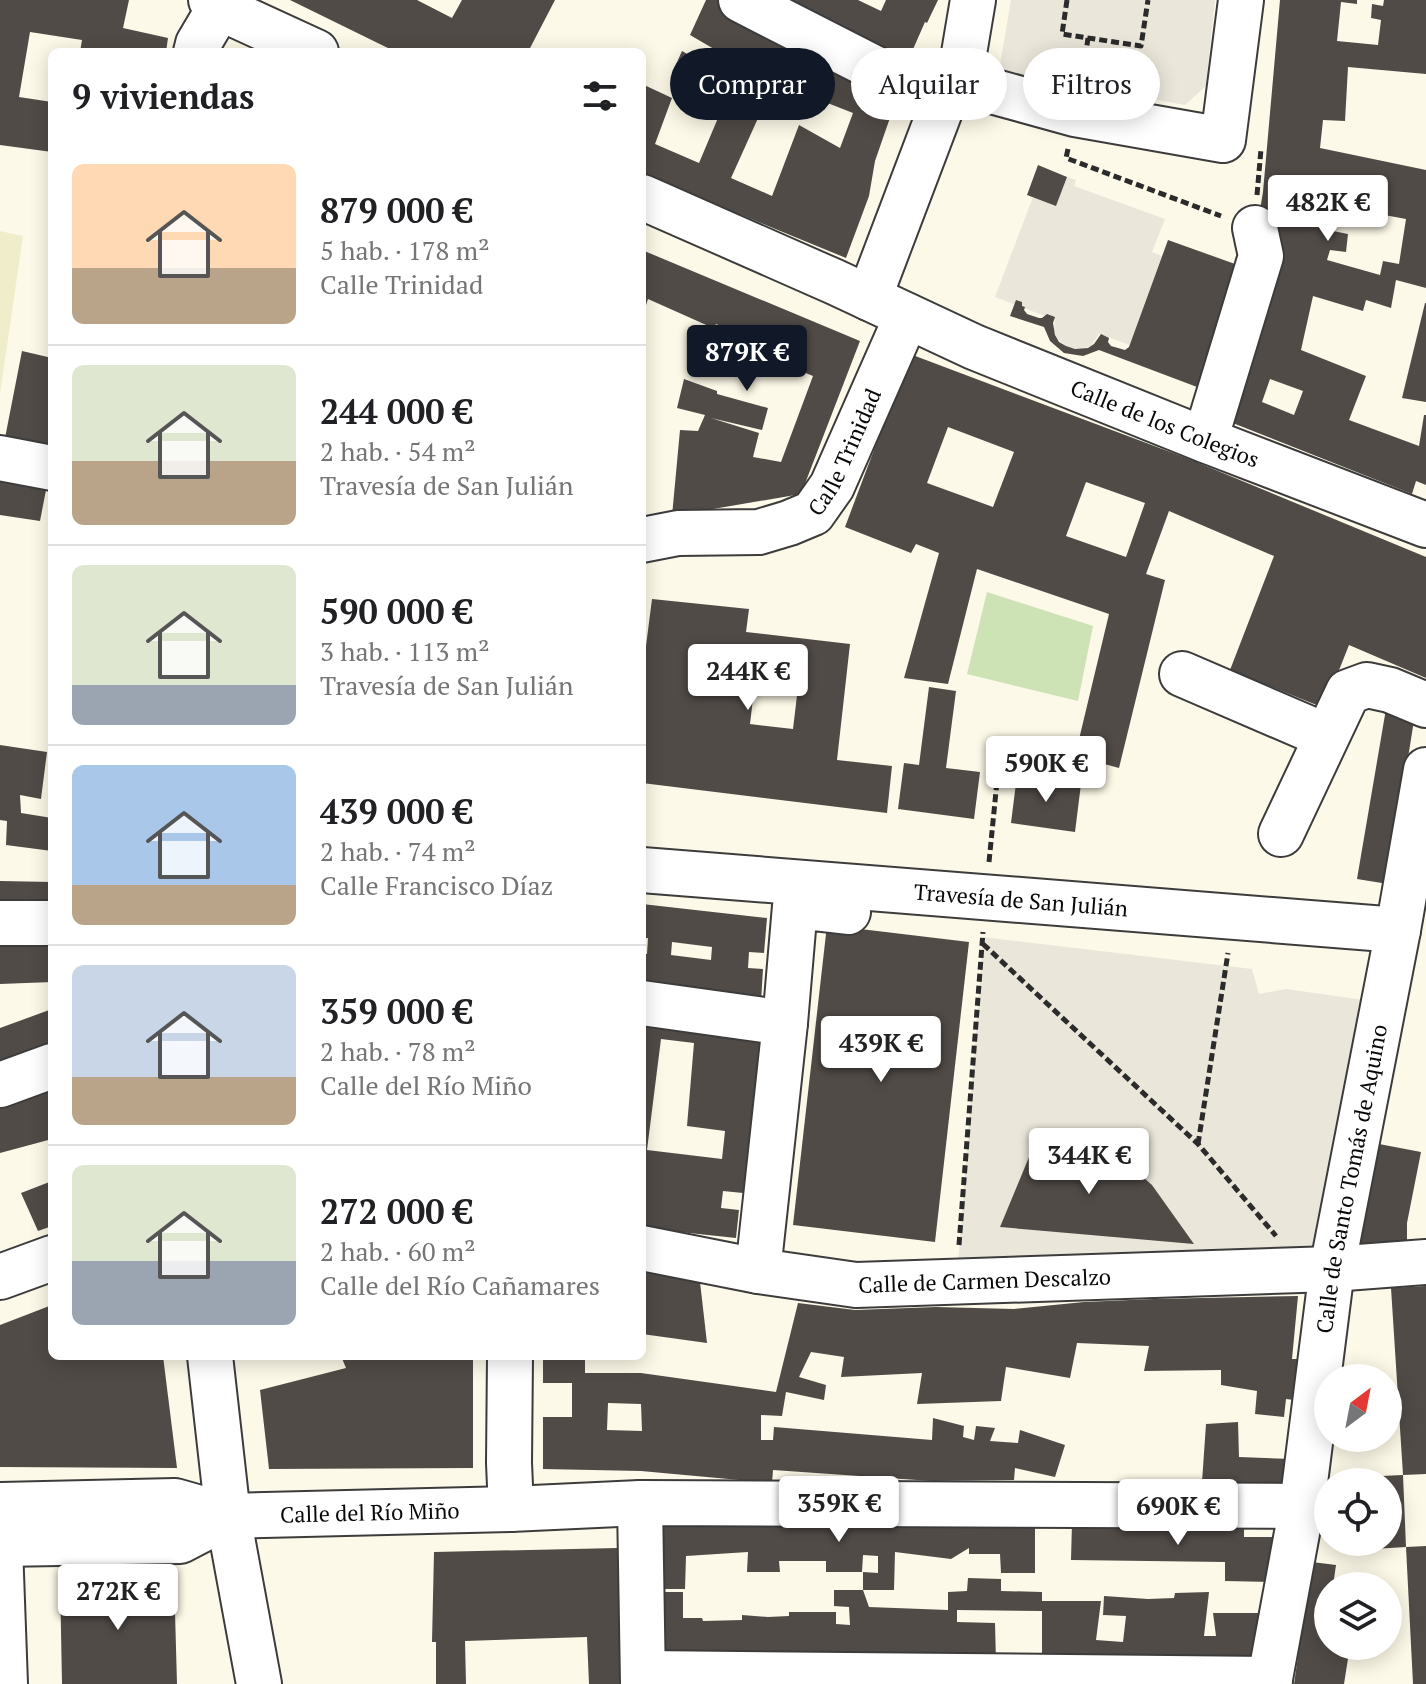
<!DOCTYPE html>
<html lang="es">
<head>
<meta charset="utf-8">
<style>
	:root { --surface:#fff; --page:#f6f6f6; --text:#202124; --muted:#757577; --line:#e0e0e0; --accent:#111827 }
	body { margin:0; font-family:"PT Serif",serif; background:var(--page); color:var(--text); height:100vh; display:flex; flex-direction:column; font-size:30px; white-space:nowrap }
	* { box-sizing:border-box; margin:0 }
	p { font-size:26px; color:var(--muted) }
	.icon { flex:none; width:44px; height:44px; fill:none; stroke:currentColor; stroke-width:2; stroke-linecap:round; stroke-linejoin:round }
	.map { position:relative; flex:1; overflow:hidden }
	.drawer { position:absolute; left:48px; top:48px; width:598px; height:1312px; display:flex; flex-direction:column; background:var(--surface); border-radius:12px; box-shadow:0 4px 20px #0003 }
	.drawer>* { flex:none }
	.top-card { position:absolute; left:670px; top:48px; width:636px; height:72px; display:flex; gap:16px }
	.needle { width:52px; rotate:32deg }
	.controls { position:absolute; left:1314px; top:1364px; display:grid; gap:16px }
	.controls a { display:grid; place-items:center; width:88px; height:88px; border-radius:50%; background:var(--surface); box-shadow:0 4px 20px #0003; font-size:40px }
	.price { position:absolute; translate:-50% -68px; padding:0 18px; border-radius:8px; background:#fff; color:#222; font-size:26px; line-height:52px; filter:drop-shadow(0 2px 4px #0008) }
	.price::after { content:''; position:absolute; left:50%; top:48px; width:24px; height:18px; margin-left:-12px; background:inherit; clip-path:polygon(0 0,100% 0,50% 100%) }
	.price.active { background:var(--accent); color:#fff }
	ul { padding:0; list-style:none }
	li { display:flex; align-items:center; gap:24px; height:200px; padding:0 24px }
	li+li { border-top:2px solid var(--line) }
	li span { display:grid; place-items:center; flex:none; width:224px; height:160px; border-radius:12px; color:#555 }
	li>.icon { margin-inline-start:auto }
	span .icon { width:96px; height:96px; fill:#fffc; stroke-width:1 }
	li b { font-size:34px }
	h2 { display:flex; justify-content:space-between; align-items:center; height:96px; padding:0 24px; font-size:34px }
	.pill { padding:0 28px; border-radius:36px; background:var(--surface); box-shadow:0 4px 20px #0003; font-size:28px; line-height:72px }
	.pill.active { background:var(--accent); color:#fff }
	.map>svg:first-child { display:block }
	.farmland { fill:#f0edcb }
	.green { fill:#cde3b6 }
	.plaza { fill:#eae6da; fill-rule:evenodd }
	.building { fill:#514b47; fill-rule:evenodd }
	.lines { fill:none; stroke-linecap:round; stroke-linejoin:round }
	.minor-casing { stroke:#3c3c3c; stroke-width:48 }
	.path { stroke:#2b2b2b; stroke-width:5; stroke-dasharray:8 4; stroke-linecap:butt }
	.minor { stroke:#fff; stroke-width:44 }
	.labels { text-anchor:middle; stroke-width:8; stroke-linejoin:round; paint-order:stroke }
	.street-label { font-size:22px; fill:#090909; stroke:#fff }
</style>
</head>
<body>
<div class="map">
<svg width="1426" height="1684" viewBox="0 0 1426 1684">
	<rect width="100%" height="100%" fill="#fdf9e8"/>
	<!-- farmland -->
	<polygon class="farmland" points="0,231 23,236 0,394"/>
	<!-- green -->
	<polygon class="green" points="987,592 1093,626 1078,701 967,674"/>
	<!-- plaza -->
	<g class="plaza">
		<polygon points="1011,0 1215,0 1206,86 1185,105 999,71"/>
		<polygon points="1067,177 1076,180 1074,186 1165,219 1152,252 1162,256 1130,345 1099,334 1091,346 1081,349 1069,348 1056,338 1054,329 1055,320 995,297 1033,197 1056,205"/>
		<path d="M 983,937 L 1252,969 L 1259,994 L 1286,989 L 1364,1000 L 1318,1242 L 1301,1259 L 958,1264 ZM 1037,1138 L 1110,1148 L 1152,1185 L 1193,1243 Z"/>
	</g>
	<!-- building -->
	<g class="building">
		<polygon points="0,0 129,0 123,28 168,38 166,52 80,52 82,40 30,32 19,97 52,102 52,152 0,145"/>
		<polygon points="290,0 417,0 452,18 462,0 555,0 528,52 396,52"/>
		<path d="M 706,0 L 726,0 L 900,89 L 875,161 L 869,196 L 846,258 L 644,175 L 646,170 L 642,168 L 642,84 L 672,98 L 655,144 L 699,163 L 726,99 L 673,71 L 682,51 L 706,65 L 714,49 L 690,35 ZM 733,62 L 769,80 L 853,113 L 840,148 L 799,125 L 772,196 L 731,178 L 759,116 L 742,107 L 751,86 L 727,74 Z"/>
		<polygon points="758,0 858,0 881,11 886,0 938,0 927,23 925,22 903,72"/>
		<path d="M 1280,0 L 1357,0 L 1357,4 L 1341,2 L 1337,41 L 1378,45 L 1381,20 L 1371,18 L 1372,4 L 1383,6 L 1384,0 L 1426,0 L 1426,74 L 1348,67 L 1345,121 L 1323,120 L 1320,148 L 1426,170 L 1426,288 L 1396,280 L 1391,308 L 1366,300 L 1363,311 L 1313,296 L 1301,350 L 1366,376 L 1349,420 L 1419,446 L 1424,415 L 1426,415 L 1426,485 L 1416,481 L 1412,494 L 1225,420 L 1263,192 ZM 1325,204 L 1406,219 L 1399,264 L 1383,261 L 1380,275 L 1327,260 L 1330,250 L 1346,252 L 1348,234 L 1323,229 ZM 1270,379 L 1303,391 L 1294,415 L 1262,402 Z"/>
		<polygon points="1038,165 1067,177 1056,206 1027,195"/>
		<polygon points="1168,240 1249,269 1205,390 1099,350 1083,356 1064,353 1050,341 1044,327 1010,316 1016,300 1022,302 1022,306 1025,307 1024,310 1027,314 1039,318 1042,318 1047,314 1055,317 1053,323 1055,335 1059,342 1066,346 1075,349 1088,348 1094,344 1101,334 1109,338 1108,342 1111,346 1125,350 1129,347"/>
		<polygon points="642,250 860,341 801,494 672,516 680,430 698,431 705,415 677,408 684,379 717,391 717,394 768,408 762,430 711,418 759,433 753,457 781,462 813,376 771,359 774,350 716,324 713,328 648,299 642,317"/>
		<polygon points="1425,303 1426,303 1426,402 1402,398"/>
		<polygon points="22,351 52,358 52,448 5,438"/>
		<path d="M 910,354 L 1189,459 L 1426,557 L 1426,678 L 1349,645 L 1324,708 L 1230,670 L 1274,556 L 1169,511 L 1146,574 L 1165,580 L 1119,768 L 1075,756 L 1109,614 L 977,569 L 948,684 L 904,678 L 939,553 L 916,544 L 911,553 L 845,527 ZM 948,427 L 1014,452 L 993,507 L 927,483 ZM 1086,482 L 1145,503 L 1126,557 L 1066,536 Z"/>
		<polygon points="0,476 47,485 40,521 0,515"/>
		<path d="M 652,599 L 749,609 L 746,632 L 850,644 L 837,760 L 892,766 L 887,813 L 642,783 L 642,677 ZM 755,682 L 798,687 L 793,729 L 750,724 Z"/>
		<polygon points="929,687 956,691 946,768 980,772 974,819 898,809 904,763 919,765"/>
		<polygon points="1387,703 1415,714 1388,884 1357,879"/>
		<polygon points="0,745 47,752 41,799 20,795 21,813 52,818 52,851 6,845 7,821 0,820"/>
		<polygon points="1017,775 1081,784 1075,832 1011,823"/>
		<polygon points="0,881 52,882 52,906 0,907"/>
		<path d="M 642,904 L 767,918 L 764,953 L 749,952 L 748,968 L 763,969 L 761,1002 L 642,987 L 642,954 L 647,954 L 648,938 L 642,938 ZM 672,942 L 712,947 L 711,960 L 671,955 Z"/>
		<polygon points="827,925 969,942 935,1242 793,1225"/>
		<polygon points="0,934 52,935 52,982 0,984"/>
		<polygon points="52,1009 52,1054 0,1073 0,1028"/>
		<path d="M 642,1015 L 761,1029 L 743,1193 L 723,1191 L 721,1208 L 739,1210 L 736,1238 L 642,1228 ZM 661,1039 L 694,1043 L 687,1126 L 725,1131 L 722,1159 L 647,1150 Z"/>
		<polygon points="52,1091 52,1139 0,1153 0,1109"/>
		<polygon points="1037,1138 1110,1148 1152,1185 1194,1244 1000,1227"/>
		<polygon points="1379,1144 1421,1152 1407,1223 1407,1241 1358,1245"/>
		<polygon points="52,1181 52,1226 38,1231 21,1193"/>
		<polygon points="642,1272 700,1282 707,1343 642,1334"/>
		<polygon points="1426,1286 1426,1474 1403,1475 1406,1547 1341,1551 1341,1542 1388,1542 1388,1482 1338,1482 1338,1478 1403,1475 1391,1288"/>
		<path d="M 1298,1296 L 1292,1359 L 1298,1359 L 1294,1400 L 1286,1399 L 1284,1417 L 1255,1414 L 1257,1391 L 1221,1385 L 1221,1370 L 1144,1371 L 1149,1346 L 1077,1343 L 1070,1378 L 1006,1367 L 1001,1401 L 917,1404 L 922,1373 L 841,1377 L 844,1357 L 811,1352 L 799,1377 L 826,1385 L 824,1400 L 786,1392 L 782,1416 L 761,1415 L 761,1440 L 773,1440 L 774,1427 L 932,1440 L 933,1418 L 964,1426 L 963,1437 L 974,1440 L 976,1426 L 995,1428 L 990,1441 L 1018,1443 L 1020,1430 L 1065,1445 L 1055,1477 L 1015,1468 L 1014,1480 L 931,1481 L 773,1470 L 772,1483 L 641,1471 L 543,1469 L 543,1417 L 572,1417 L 572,1383 L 543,1383 L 543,1356 L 585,1356 L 585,1373 L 641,1373 L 776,1392 L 798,1303 L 855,1310 L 936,1307 L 1014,1309 L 1084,1302 L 1154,1299 ZM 608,1403 L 641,1404 L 642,1431 L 607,1430 Z"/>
		<polygon points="52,1305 52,1356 163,1356 177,1468 0,1467 0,1325"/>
		<polygon points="341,1356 473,1356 473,1468 269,1469 260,1390 346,1368"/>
		<polygon points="1238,1422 1239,1457 1292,1459 1292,1484 1202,1482 1206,1424"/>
		<polygon points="655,1520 1035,1520 1035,1573 1001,1573 1000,1554 969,1554 969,1548 951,1559 895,1552 894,1590 863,1590 863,1572 878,1573 878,1556 863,1555 862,1572 826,1572 826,1561 779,1561 780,1572 747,1572 748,1552 686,1556 685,1589 655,1589"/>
		<polygon points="1072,1523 1244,1525 1244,1537 1274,1537 1274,1582 1225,1581 1225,1562 1071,1560"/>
		<polygon points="1426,1546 1426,1684 1413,1684 1406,1547"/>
		<polygon points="617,1548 618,1557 623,1558 624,1627 619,1627 619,1684 589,1684 587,1637 465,1641 466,1684 436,1684 436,1642 432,1642 434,1552"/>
		<polygon points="1312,1562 1336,1565 1333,1586 1328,1586 1328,1646 1350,1646 1344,1684 1294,1684"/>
		<polygon points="174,1576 177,1684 62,1684 60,1578 98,1577 98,1583 137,1583 137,1577"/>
		<polygon points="968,1578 1001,1579 1001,1591 1042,1592 1042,1601 1101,1601 1096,1640 1123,1642 1126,1616 1103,1615 1104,1596 1148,1599 1174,1598 1175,1593 1209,1592 1204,1636 1216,1636 1213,1613 1264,1613 1258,1661 1042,1668 1042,1611 957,1610 957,1622 995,1623 996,1662 662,1663 661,1592 683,1592 683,1618 702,1618 703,1621 742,1620 742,1615 768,1617 789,1616 789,1612 836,1612 836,1624 850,1625 849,1607 834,1606 834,1590 863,1590 869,1607 948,1610 948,1592 967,1591"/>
	</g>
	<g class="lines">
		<defs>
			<g id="minor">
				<polyline points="211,0 218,7 316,52"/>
				<polyline points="741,0 943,103"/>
				<polyline points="196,52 198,44 224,0"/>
				<polyline points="960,77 977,87 1075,114 1223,140 1241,0"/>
				<path id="s1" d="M 642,197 L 835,282 L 974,347 L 1205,440 L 1426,525"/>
				<polyline points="869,298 943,103 960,77 973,0"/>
				<polyline points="1205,440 1261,256 1255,228"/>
				<polyline points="0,458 52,468"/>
				<path id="s2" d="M 642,540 L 678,533 L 759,532 L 789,523 L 813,513 L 832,486 L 907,316"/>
				<polyline points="1182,674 1326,736"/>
				<polyline points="1281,834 1348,692 1367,685 1390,690 1426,705"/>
				<path id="s3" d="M 642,870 L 1398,930"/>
				<polyline points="0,923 52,923"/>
				<polyline points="642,1003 785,1023"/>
				<polyline points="0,1085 52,1066"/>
				<path id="s4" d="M 642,1248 L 758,1271 L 856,1285 L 1332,1269 L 1426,1262"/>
				<polyline points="758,1271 785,1023 795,906 848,912"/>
				<polyline points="0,1277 52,1258"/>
				<polyline points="210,1356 228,1516 259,1684"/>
				<polyline points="510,1356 509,1463 511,1509"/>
				<polyline points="640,1503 643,1684"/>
				<path id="s5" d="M 0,1505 L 175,1501 L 228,1516 L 511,1509 L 640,1503 L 1302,1506"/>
				<polyline points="0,1544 180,1541 228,1516"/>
				<polyline points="0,1546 5,1684"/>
				<polyline points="643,1673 1270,1679"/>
				<path id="s6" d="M 1269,1684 L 1302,1506 L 1332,1269 L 1398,930 L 1426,770"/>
			</g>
		</defs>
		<!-- minor casing -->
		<use href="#minor" class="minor-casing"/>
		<!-- path -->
		<g class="path">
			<polyline points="1067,0 1062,34 1141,46 1148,0"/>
			<polyline points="1082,81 1088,38"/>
			<polyline points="1068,149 1066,158 1221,216"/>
			<polyline points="1257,195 1261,149"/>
			<polyline points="989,862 1001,741"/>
			<polyline points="983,944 1198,1144 1276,1236"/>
			<polyline points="1198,1144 1228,953"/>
			<polyline points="959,1245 983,932"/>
		</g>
		<!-- minor -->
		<use href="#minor" class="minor"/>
	</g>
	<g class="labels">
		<!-- street labels -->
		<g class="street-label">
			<text dy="8" stroke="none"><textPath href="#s1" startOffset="570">Calle de los Colegios</textPath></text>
			<text dy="8" stroke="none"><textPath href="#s2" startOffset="244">Calle Trinidad</textPath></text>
			<text dy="8" stroke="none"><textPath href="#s3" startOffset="380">Travesía de San Julián</textPath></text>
			<text dy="8" stroke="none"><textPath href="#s6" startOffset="512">Calle de Santo Tomás de Aquino</textPath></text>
			<text dy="8" stroke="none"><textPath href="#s4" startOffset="346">Calle de Carmen Descalzo</textPath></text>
			<text dy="8" stroke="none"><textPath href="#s5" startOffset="372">Calle del Río Miño</textPath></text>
		</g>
	</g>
</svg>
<div class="controls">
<a><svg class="needle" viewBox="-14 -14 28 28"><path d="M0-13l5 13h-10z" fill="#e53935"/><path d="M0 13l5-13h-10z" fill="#757577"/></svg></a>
<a><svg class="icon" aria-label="locate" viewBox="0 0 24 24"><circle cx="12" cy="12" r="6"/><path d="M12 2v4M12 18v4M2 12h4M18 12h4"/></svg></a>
<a><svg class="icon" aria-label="layers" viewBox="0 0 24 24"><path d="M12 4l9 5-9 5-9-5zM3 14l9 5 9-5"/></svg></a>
</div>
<b class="price" style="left:1328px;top:243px">482K €</b>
<b class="price active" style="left:747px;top:393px">879K €</b>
<b class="price" style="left:748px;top:712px">244K €</b>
<b class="price" style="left:1046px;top:804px">590K €</b>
<b class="price" style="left:881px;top:1084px">439K €</b>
<b class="price" style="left:1089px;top:1196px">344K €</b>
<b class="price" style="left:839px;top:1544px">359K €</b>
<b class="price" style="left:1178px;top:1547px">690K €</b>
<b class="price" style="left:118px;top:1632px">272K €</b>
<div class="top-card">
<a class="pill active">Comprar</a>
<a class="pill">Alquilar</a>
<a class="pill">Filtros</a>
</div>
<section class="drawer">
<h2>9 viviendas<svg class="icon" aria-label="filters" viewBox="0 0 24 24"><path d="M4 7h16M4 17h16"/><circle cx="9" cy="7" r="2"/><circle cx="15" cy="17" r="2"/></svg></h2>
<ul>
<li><span style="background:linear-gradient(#ffd9b3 65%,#b9a48a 0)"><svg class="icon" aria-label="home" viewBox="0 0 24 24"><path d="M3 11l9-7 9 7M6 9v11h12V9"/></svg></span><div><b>879 000 €</b><p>5 hab. · 178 m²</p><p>Calle Trinidad</p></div></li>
<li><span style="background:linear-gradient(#dfe7d0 60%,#b9a48a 0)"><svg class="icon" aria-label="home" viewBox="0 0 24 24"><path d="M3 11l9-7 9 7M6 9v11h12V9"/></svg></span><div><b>244 000 €</b><p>2 hab. · 54 m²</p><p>Travesía de San Julián</p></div></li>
<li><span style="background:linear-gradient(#dfe7d0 75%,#9aa5b1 0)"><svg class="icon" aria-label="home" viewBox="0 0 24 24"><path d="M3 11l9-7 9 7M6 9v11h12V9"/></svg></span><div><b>590 000 €</b><p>3 hab. · 113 m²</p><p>Travesía de San Julián</p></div></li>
<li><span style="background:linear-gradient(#a9c7e8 75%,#b9a48a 0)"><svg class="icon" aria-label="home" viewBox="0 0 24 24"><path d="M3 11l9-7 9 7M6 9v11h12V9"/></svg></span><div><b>439 000 €</b><p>2 hab. · 74 m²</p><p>Calle Francisco Díaz</p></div></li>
<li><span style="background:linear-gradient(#c9d6e8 70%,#b9a48a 0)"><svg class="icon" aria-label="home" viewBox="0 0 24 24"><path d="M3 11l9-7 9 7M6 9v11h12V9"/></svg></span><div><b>359 000 €</b><p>2 hab. · 78 m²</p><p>Calle del Río Miño</p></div></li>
<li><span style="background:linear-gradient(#dfe7d0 60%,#9aa5b1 0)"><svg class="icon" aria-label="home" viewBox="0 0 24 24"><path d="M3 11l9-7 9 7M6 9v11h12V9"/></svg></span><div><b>272 000 €</b><p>2 hab. · 60 m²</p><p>Calle del Río Cañamares</p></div></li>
</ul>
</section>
</div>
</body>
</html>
